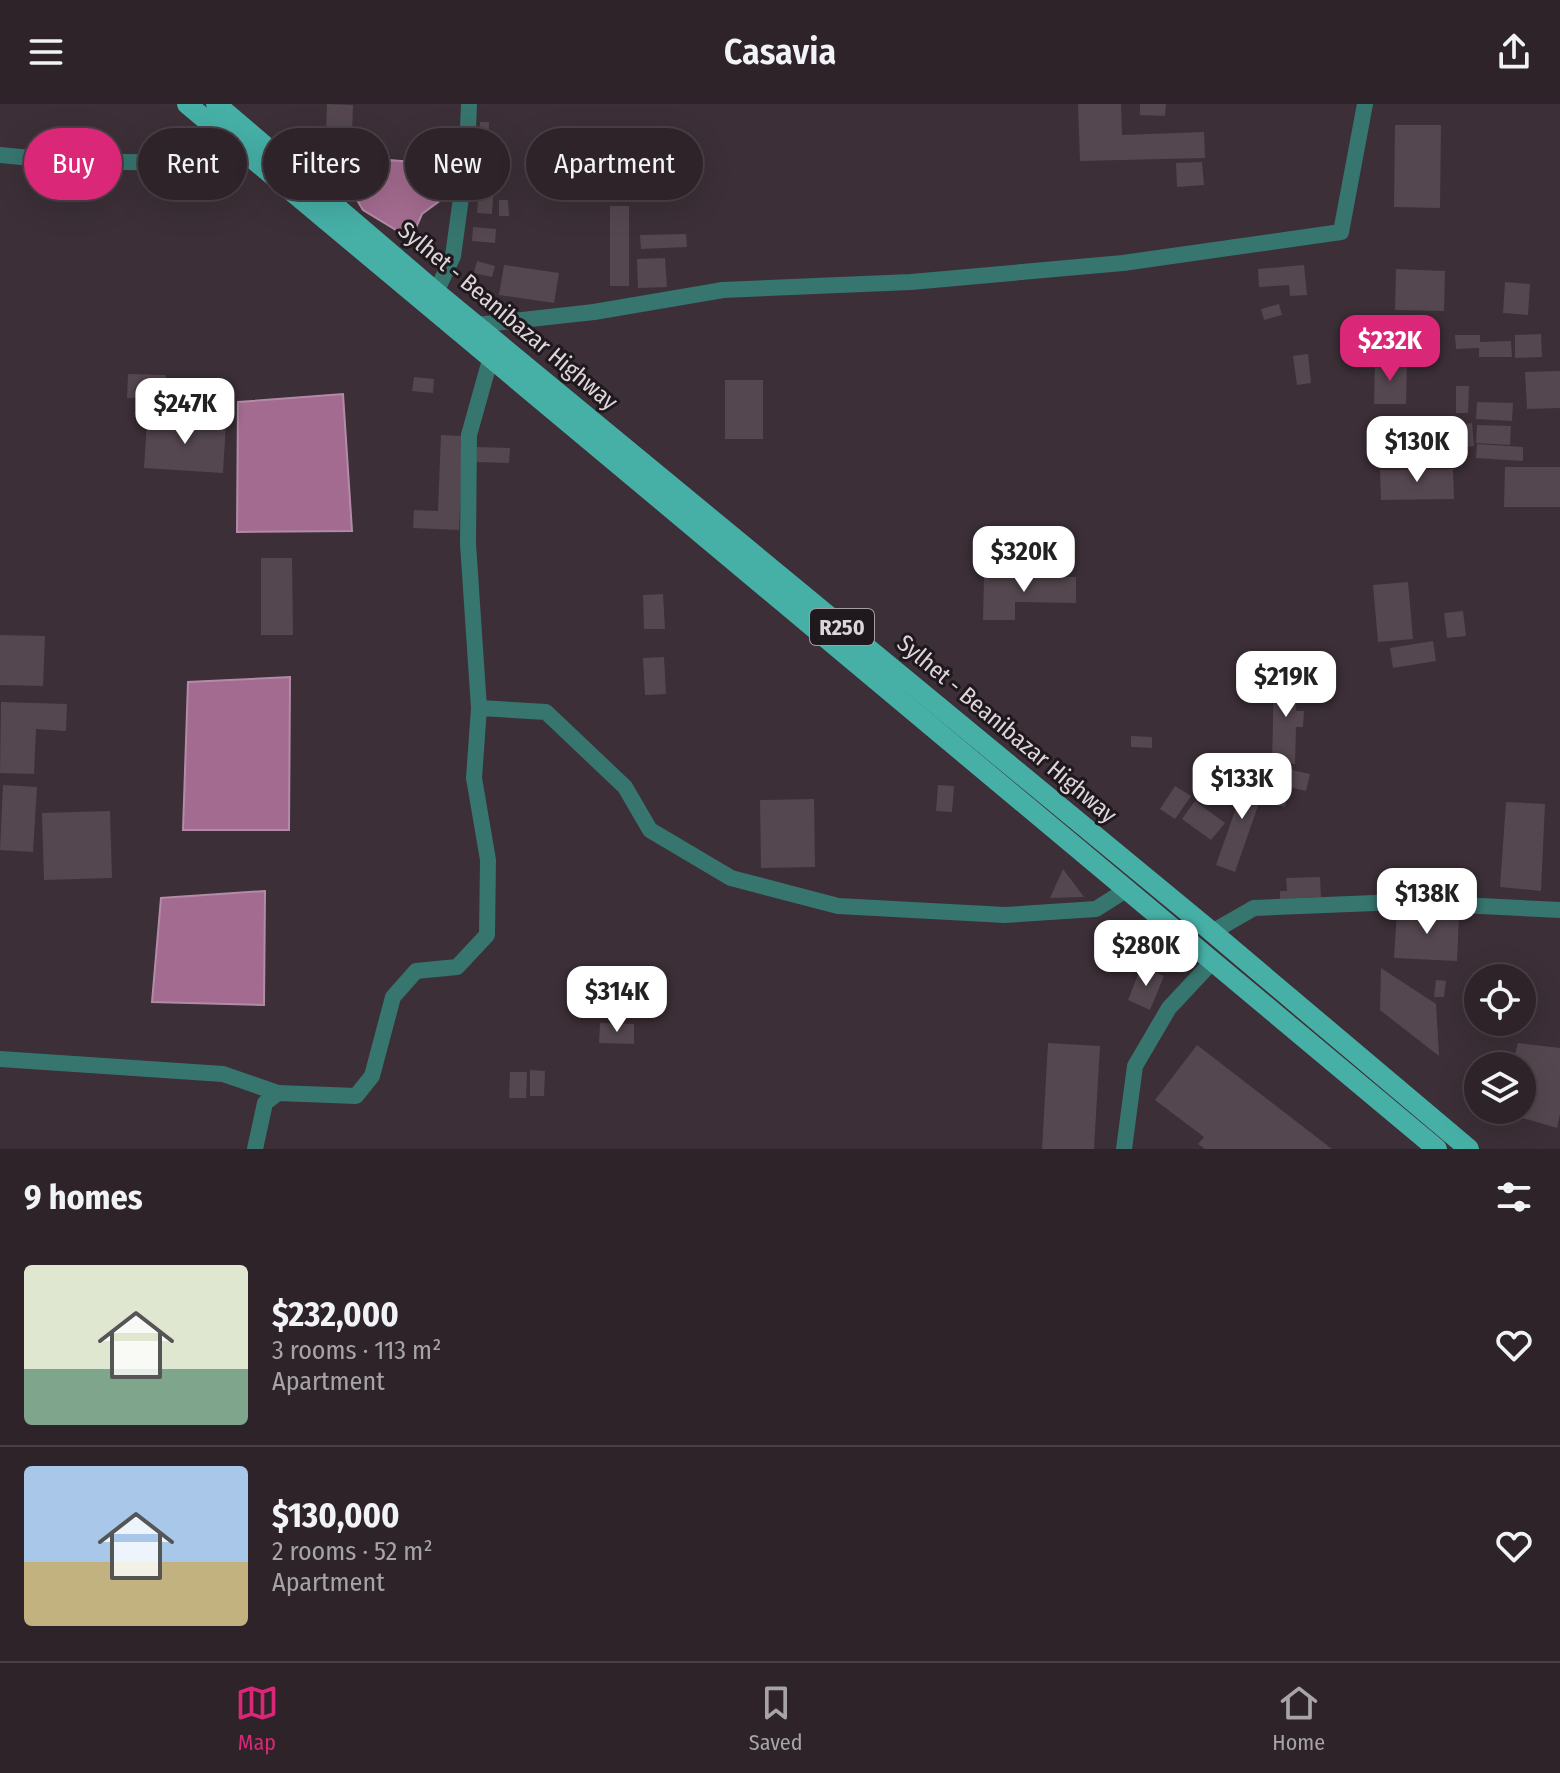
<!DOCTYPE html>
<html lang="en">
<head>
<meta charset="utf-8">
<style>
	:root { --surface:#2d2329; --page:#392f35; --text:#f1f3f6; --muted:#a7a4a8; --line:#484046; --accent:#db2777 }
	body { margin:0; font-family:"Fira Sans Condensed",sans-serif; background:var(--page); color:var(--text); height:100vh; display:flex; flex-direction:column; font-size:30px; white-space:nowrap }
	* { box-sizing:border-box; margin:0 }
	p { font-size:26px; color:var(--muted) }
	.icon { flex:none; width:44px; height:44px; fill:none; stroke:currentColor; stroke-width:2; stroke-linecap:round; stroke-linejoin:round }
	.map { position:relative; height:1045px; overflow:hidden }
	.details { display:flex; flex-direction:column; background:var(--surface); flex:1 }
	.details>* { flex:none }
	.guide { position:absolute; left:24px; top:24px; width:800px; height:72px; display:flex; gap:16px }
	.controls { position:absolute; left:1464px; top:860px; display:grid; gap:16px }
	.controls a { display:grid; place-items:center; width:72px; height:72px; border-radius:50%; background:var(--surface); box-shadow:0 8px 32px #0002,0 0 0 2px var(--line); font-size:40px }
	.price { position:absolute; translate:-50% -68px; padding:0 18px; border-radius:16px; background:#fff; color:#222; font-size:26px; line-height:52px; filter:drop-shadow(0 2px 4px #0008) }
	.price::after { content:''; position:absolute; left:50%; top:48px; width:24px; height:18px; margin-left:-12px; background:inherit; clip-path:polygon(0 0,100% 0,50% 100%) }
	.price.selected { background:var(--accent); color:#fff }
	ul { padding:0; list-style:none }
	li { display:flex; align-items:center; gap:24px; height:200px; padding:0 24px }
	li+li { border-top:2px solid var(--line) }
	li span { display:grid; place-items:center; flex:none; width:224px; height:160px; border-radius:8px; color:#555 }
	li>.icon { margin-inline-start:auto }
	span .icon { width:96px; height:96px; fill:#fffc; stroke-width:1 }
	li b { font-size:34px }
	h2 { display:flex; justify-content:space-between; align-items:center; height:96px; padding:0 24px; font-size:34px }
	.chip { padding:0 28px; border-radius:36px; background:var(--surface); box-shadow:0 8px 32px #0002,0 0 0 2px var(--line); font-size:28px; line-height:72px }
	.chip.selected { background:var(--accent); color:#fff }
	header { display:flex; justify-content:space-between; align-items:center; height:104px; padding:0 24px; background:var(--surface); font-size:36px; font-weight:600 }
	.menu { display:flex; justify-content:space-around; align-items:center; height:112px; border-top:2px solid var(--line); background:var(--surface); font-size:22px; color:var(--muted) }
	.menu a { display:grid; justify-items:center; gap:4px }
	.menu .selected { color:var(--accent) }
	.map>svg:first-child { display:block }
	.water { fill:#a26b8f; stroke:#b48ba6; stroke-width:2 }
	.building { fill:#54474f }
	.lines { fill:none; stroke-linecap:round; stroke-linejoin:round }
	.minor { stroke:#37756f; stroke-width:16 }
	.primary { stroke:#46b0a7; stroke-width:20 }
	.labels { text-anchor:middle; stroke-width:6; stroke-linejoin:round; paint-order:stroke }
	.shield { fill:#1f191d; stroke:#a49da1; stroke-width:2 }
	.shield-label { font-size:22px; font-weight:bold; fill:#ddd5da }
	.street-label { font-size:24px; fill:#ddd5da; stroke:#1f191d }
</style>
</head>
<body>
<header><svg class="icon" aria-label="menu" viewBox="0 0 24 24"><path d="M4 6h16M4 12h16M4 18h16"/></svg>Casavia<svg class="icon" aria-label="share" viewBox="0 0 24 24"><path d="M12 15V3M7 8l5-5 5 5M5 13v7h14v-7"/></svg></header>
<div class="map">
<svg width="1560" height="1045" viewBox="0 0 1560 1045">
	<rect width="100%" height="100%" fill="#3c2f37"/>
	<!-- water -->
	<g class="water">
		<polygon points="376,55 451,61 453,87 422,110 411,135 363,106 354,91"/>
		<polygon points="343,290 352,427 237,428 238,298"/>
		<polygon points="290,573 289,726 183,726 188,578"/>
		<polygon points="265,787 264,901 152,898 161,794"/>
	</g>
	<!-- building -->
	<g class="building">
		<polygon points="327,0 353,1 352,30 326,29"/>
		<polygon points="1078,0 1121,0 1122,31 1204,28 1205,54 1080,57"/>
		<polygon points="1140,0 1166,0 1165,12 1140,11"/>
		<polygon points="480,18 489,18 488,54 479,54"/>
		<polygon points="1395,21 1441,21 1440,104 1394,103"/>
		<polygon points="625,37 661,38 659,98 623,97"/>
		<polygon points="1202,58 1204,81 1177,83 1176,59"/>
		<polygon points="481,61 495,62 492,110 477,109"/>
		<polygon points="499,96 508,96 509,112 499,112"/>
		<rect x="610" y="102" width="19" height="80"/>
		<polygon points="473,123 496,125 495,139 472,137"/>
		<polygon points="686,130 687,143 641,145 640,131"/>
		<polygon points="665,154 667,183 638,184 637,155"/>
		<polygon points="477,157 495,162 492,173 474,169"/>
		<polygon points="504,161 559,169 554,199 499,191"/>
		<polygon points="1304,161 1307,191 1290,192 1289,181 1259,183 1258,165"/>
		<polygon points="1396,165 1445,167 1444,207 1395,206"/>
		<polygon points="1505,178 1530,180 1528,211 1503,209"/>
		<polygon points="1279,200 1282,211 1264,216 1261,205"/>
		<polygon points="1541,230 1542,253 1515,254 1515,231"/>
		<polygon points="1455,231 1480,231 1480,238 1511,237 1512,253 1479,253 1479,244 1456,245"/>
		<polygon points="1308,250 1311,279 1297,281 1293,252"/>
		<polygon points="1375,258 1407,259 1406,300 1374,300"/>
		<polygon points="1560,267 1560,304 1527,305 1525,268"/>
		<polygon points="128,270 166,271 165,295 127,294"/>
		<polygon points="414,273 434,275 433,289 412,287"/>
		<rect x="725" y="276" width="38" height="59"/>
		<polygon points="1456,282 1469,282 1468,309 1456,309"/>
		<polygon points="1477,298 1513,299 1512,317 1476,315"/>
		<polygon points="147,315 226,319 223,369 144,364"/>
		<polygon points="1472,319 1474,342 1458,344 1456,321"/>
		<polygon points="1477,321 1511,322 1510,341 1476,339"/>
		<polygon points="441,331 463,332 459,426 413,424 414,406 438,407"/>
		<polygon points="1382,331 1406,331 1406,346 1383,347"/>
		<rect x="1409" y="333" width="12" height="13"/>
		<polygon points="1477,340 1523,343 1523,357 1476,354"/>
		<polygon points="477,343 510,344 509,359 476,358"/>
		<polygon points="1505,363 1560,363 1560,403 1504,403"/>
		<polygon points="1453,365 1454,395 1381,396 1380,366"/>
		<polygon points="261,454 292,454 293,531 261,531"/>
		<polygon points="984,472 1076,473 1076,499 1015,498 1015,516 983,516"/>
		<polygon points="1408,478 1413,535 1378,538 1373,481"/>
		<polygon points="663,490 665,525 644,525 643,491"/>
		<polygon points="1463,507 1466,532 1447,534 1444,509"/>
		<polygon points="0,531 45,532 43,582 0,581"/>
		<polygon points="1433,537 1436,557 1393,564 1390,544"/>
		<polygon points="664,553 666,590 645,591 643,554"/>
		<polygon points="1274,574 1303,574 1303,589 1297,589 1296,607 1304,607 1303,623 1296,623 1295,660 1272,659"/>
		<polygon points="1,598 67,600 66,627 36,625 34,670 0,669"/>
		<polygon points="1131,632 1152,633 1152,644 1131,643"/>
		<polygon points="1274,662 1310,670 1306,687 1290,683 1285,703 1266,698"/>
		<polygon points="1249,667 1268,673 1235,768 1216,761"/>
		<polygon points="3,681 37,683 33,748 0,746"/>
		<polygon points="938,681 954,682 952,708 936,707"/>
		<polygon points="1175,682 1191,692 1175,715 1160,705"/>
		<polygon points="814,695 815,763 761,764 760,696"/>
		<polygon points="1195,697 1225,719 1211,736 1182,715"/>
		<polygon points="1506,698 1545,700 1541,787 1500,783"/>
		<polygon points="110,707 112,774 44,776 42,709"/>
		<polygon points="1063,765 1084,793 1050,794"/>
		<polygon points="1320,773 1321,793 1280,795 1280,787 1287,787 1286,774"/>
		<polygon points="1397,807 1459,810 1457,857 1394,854"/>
		<polygon points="1141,863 1164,872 1150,906 1128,896"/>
		<polygon points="1381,864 1436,900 1439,952 1380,906"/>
		<polygon points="1436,876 1446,877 1444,893 1434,893"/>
		<polygon points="600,919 634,920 634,940 599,939"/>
		<polygon points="1048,939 1100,942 1094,1045 1042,1045"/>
		<polygon points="1518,939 1560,944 1560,1010 1557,1024 1499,1007 1522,1006 1522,962 1512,962"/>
		<polygon points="1197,941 1332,1045 1205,1045 1198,1040 1204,1033 1155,996"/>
		<polygon points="530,966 545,967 544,992 530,992"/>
		<polygon points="510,968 527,968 526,994 509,994"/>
	</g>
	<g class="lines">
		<!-- minor -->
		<g class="minor">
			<polyline points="0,51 62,57 188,59 233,37"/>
			<polyline points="436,188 453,152 467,50 469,0"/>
			<polyline points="476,221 594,208 723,186 911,178 1123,159 1341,128 1365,0"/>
			<polyline points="479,604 546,608 625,683 650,726 731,774 838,802 1005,811 1096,805 1126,786"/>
			<polyline points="1212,828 1254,804 1399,798 1560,806"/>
			<polyline points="0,955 223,970 278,989"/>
			<polyline points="255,1045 265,999 278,989 356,992 372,972 393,893 416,867 457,863 487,831 488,756 474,674 479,604 468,440 469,331 490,256"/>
			<polyline points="1124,1045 1135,962 1169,904 1212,858"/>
		</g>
		<!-- primary -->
		<g class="primary">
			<polyline points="187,0 1437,1045"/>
			<polyline points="216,0 436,188 1212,828 1469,1045"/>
		</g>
	</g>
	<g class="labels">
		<!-- shield labels -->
		<rect class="shield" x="810" y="505" width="64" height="36" rx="6"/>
		<g class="shield-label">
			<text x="842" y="531">R250</text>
		</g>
		<!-- street labels -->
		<g class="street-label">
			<text transform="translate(508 212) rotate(40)" y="8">Sylhet - Beanibazar Highway</text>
			<text transform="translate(1007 625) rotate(40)" y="8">Sylhet - Beanibazar Highway</text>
		</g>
	</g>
</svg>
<div class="controls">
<a><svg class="icon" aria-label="locate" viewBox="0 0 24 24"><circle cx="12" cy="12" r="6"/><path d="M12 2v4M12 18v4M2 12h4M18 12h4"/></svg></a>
<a><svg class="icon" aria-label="layers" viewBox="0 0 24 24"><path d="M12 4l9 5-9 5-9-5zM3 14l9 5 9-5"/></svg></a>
</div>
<b class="price selected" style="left:1390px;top:279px">$232K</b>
<b class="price" style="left:185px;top:342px">$247K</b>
<b class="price" style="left:1417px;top:380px">$130K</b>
<b class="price" style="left:1024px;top:490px">$320K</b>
<b class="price" style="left:1286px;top:615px">$219K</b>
<b class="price" style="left:1242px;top:717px">$133K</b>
<b class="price" style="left:1427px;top:832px">$138K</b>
<b class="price" style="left:1146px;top:884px">$280K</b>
<b class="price" style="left:617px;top:930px">$314K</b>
<div class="guide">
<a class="chip selected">Buy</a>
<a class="chip">Rent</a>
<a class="chip">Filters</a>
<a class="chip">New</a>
<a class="chip">Apartment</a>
</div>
</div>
<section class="details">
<h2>9 homes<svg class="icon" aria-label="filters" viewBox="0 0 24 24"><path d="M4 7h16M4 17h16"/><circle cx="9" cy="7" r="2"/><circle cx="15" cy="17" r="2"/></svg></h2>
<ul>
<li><span style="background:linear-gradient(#dfe7d0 65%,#7fa58c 0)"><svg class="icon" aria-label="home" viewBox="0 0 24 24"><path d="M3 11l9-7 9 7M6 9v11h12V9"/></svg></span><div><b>$232,000</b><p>3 rooms · 113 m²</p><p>Apartment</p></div><svg class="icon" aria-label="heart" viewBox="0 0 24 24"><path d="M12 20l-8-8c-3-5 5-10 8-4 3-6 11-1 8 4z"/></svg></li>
<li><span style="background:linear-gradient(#a9c7e8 60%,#c2b280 0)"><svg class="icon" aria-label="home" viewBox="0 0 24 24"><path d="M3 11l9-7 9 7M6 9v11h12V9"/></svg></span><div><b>$130,000</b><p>2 rooms · 52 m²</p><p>Apartment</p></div><svg class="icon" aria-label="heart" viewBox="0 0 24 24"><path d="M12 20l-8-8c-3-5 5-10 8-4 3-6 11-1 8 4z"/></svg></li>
</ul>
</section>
<nav class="menu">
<a class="selected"><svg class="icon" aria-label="map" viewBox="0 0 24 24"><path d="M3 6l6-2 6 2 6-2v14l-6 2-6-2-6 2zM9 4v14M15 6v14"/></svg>Map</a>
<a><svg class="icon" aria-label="saved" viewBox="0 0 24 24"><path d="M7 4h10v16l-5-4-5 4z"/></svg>Saved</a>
<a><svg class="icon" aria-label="home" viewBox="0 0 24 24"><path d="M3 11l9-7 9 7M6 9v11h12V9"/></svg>Home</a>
</nav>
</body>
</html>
